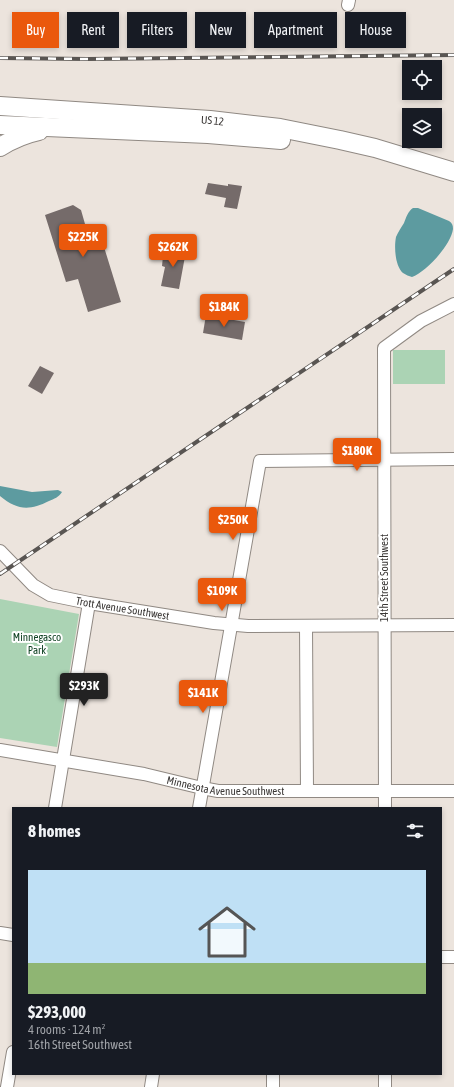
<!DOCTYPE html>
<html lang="en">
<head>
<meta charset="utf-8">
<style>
	:root { --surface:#171b24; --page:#20242c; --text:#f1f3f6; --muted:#9ea1a6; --accent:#ea580c }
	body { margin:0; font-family:"Asap Condensed",sans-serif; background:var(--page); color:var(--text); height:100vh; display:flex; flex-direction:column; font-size:15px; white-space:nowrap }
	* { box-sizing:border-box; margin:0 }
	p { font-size:13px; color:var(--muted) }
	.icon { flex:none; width:22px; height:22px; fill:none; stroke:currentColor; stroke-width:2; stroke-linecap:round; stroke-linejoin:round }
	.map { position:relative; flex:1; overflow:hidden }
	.side { position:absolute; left:12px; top:807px; width:430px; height:268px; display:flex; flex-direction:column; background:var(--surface); border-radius:0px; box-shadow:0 2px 6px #0003 }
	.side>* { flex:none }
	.top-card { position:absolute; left:12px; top:12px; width:430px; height:36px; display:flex; gap:8px }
	.controls { position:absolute; left:402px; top:60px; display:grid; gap:8px }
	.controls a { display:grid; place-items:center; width:40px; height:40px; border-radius:0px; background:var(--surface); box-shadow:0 2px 6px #0003; font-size:20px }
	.price { position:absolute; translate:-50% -34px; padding:0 9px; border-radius:4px; background:var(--accent); color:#fff; font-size:13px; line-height:26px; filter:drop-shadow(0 1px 2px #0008) }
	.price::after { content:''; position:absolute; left:50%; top:24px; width:12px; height:9px; margin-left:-6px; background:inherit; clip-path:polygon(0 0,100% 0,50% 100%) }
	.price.active { background:#222; color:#fff }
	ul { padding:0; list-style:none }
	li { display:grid; align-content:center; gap:8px; height:212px; padding:0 16px }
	li span { display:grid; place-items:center; height:124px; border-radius:0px; color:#555 }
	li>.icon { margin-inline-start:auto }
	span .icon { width:72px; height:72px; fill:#fffc; stroke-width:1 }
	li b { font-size:17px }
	h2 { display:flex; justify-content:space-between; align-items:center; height:48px; padding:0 16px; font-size:17px }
	.pill { padding:0 14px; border-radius:0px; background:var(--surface); box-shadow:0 2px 6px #0003; font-size:14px; line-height:36px }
	.pill.active { background:var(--accent); color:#fff }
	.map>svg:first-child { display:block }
	.green { fill:#abd3b4 }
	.water { fill:#5d9ba0 }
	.building { fill:#756b6a }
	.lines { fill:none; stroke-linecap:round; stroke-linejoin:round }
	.minor-casing { stroke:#908983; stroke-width:14 }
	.highway-casing { stroke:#908983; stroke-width:20 }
	.minor { stroke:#fff; stroke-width:12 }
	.highway { stroke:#fff; stroke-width:18 }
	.rail-casing { stroke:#595552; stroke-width:4 }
	.rail { stroke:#fff; stroke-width:2.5; stroke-dasharray:8; stroke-linecap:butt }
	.labels { text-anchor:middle; stroke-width:4; stroke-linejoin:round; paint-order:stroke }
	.street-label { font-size:11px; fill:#393634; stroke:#fff }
	.park-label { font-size:11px; fill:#0f4122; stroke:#fff }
</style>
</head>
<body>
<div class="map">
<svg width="454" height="1087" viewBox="0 0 454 1087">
	<rect width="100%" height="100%" fill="#ece4dd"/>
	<!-- green -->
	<g class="green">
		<rect x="393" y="350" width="52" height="34"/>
		<polygon points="0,599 79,614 57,747 0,738"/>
	</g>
	<!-- water -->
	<g class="water">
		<path d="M 413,208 L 418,208 L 449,221 C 452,223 453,225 453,229 C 451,245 426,272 412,277 C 409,276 406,275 403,273 C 395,266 394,247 396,237 C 398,232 401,228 404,223 C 406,218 408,211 413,208 Z"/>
		<path d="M 0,486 L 32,492 L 58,490 L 62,492 C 59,497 54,499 49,501 C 29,511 17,510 0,496 Z"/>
	</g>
	<!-- building -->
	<g class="building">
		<polygon points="208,183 228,186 228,184 242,186 237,209 224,207 226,198 205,194"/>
		<polygon points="73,205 81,210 89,238 100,234 121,302 88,312 78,279 66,282 45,215"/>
		<polygon points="167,247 186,251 179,289 161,286 165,267 162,266 163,256 166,257"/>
		<polygon points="206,315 245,322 242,340 203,333"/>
		<polygon points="40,366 54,373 42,394 28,386"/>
	</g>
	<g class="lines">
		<defs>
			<g id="minor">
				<polyline points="348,5 349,0"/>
				<path id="s1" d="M 0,551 L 33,585 L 50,595 L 89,603 L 214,623 L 248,626 L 454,625"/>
				<polyline points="306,626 307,791"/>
				<path id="s2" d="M 0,750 L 144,774 L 202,788 L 218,791 L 454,791"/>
				<polyline points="55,808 89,603"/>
				<polyline points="199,808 260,461 454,459"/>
				<polyline points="385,808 384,348 421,321 454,304"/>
				<polyline points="0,933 13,935"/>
				<polyline points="441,957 454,957"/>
				<polyline points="7,1087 13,1052"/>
				<polyline points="151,1087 153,1074"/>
				<polyline points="273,1087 273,1074"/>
				<polyline points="385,1087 385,1074"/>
			</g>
			<g id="highway">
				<path id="s3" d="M 0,106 L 210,120 L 280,128 L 340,140 L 375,148 L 454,172"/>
				<polyline points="0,125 208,134 281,140"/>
				<path d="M 0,147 C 13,139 25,134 39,131"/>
			</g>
		</defs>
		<!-- minor casing -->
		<use href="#minor" class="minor-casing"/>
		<!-- highway casing -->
		<use href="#highway" class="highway-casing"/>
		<!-- minor -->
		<use href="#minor" class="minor"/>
		<!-- highway -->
		<use href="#highway" class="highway"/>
		<defs>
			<g id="rail">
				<polyline points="0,58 87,59 454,55"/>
				<polyline points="0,574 454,269"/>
			</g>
		</defs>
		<!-- rail casing -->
		<use href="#rail" class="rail-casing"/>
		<!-- rail -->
		<use href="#rail" class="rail"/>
	</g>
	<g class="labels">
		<!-- street labels -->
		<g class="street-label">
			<text dy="4" stroke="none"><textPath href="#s3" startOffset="213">US 12</textPath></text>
			<text transform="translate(384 578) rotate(-90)" y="4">14th Street Southwest</text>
			<text dy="4" stroke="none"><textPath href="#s1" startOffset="141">Trott Avenue Southwest</textPath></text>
			<text dy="4" stroke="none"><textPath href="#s2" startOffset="229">Minnesota Avenue Southwest</textPath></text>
		</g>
		<!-- park labels -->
		<g class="park-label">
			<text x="37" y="641">Minnegasco<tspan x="37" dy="13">Park</tspan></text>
		</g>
	</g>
</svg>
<div class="controls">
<a><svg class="icon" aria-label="locate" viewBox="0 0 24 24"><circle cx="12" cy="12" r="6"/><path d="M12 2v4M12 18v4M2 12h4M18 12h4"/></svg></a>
<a><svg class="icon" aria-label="layers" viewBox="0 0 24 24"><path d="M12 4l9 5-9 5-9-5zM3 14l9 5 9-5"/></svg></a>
</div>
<b class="price" style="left:83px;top:258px">$225K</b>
<b class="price" style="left:173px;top:268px">$262K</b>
<b class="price" style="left:224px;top:328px">$184K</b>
<b class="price" style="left:357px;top:472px">$180K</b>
<b class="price" style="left:233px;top:541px">$250K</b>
<b class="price" style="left:222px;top:612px">$109K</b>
<b class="price active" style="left:84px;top:707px">$293K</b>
<b class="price" style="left:203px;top:714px">$141K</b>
<div class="top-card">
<a class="pill active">Buy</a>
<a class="pill">Rent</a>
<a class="pill">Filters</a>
<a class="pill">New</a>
<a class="pill">Apartment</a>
<a class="pill">House</a>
</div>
<section class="side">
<h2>8 homes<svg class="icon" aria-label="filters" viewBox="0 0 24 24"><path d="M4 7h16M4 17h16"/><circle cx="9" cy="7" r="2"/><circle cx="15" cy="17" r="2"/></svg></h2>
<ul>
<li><span style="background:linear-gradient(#bfe0f5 75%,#8fb573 0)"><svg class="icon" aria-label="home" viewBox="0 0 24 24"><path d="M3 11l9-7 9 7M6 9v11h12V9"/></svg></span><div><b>$293,000</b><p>4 rooms · 124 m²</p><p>16th Street Southwest</p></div></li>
</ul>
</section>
</div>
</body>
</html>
